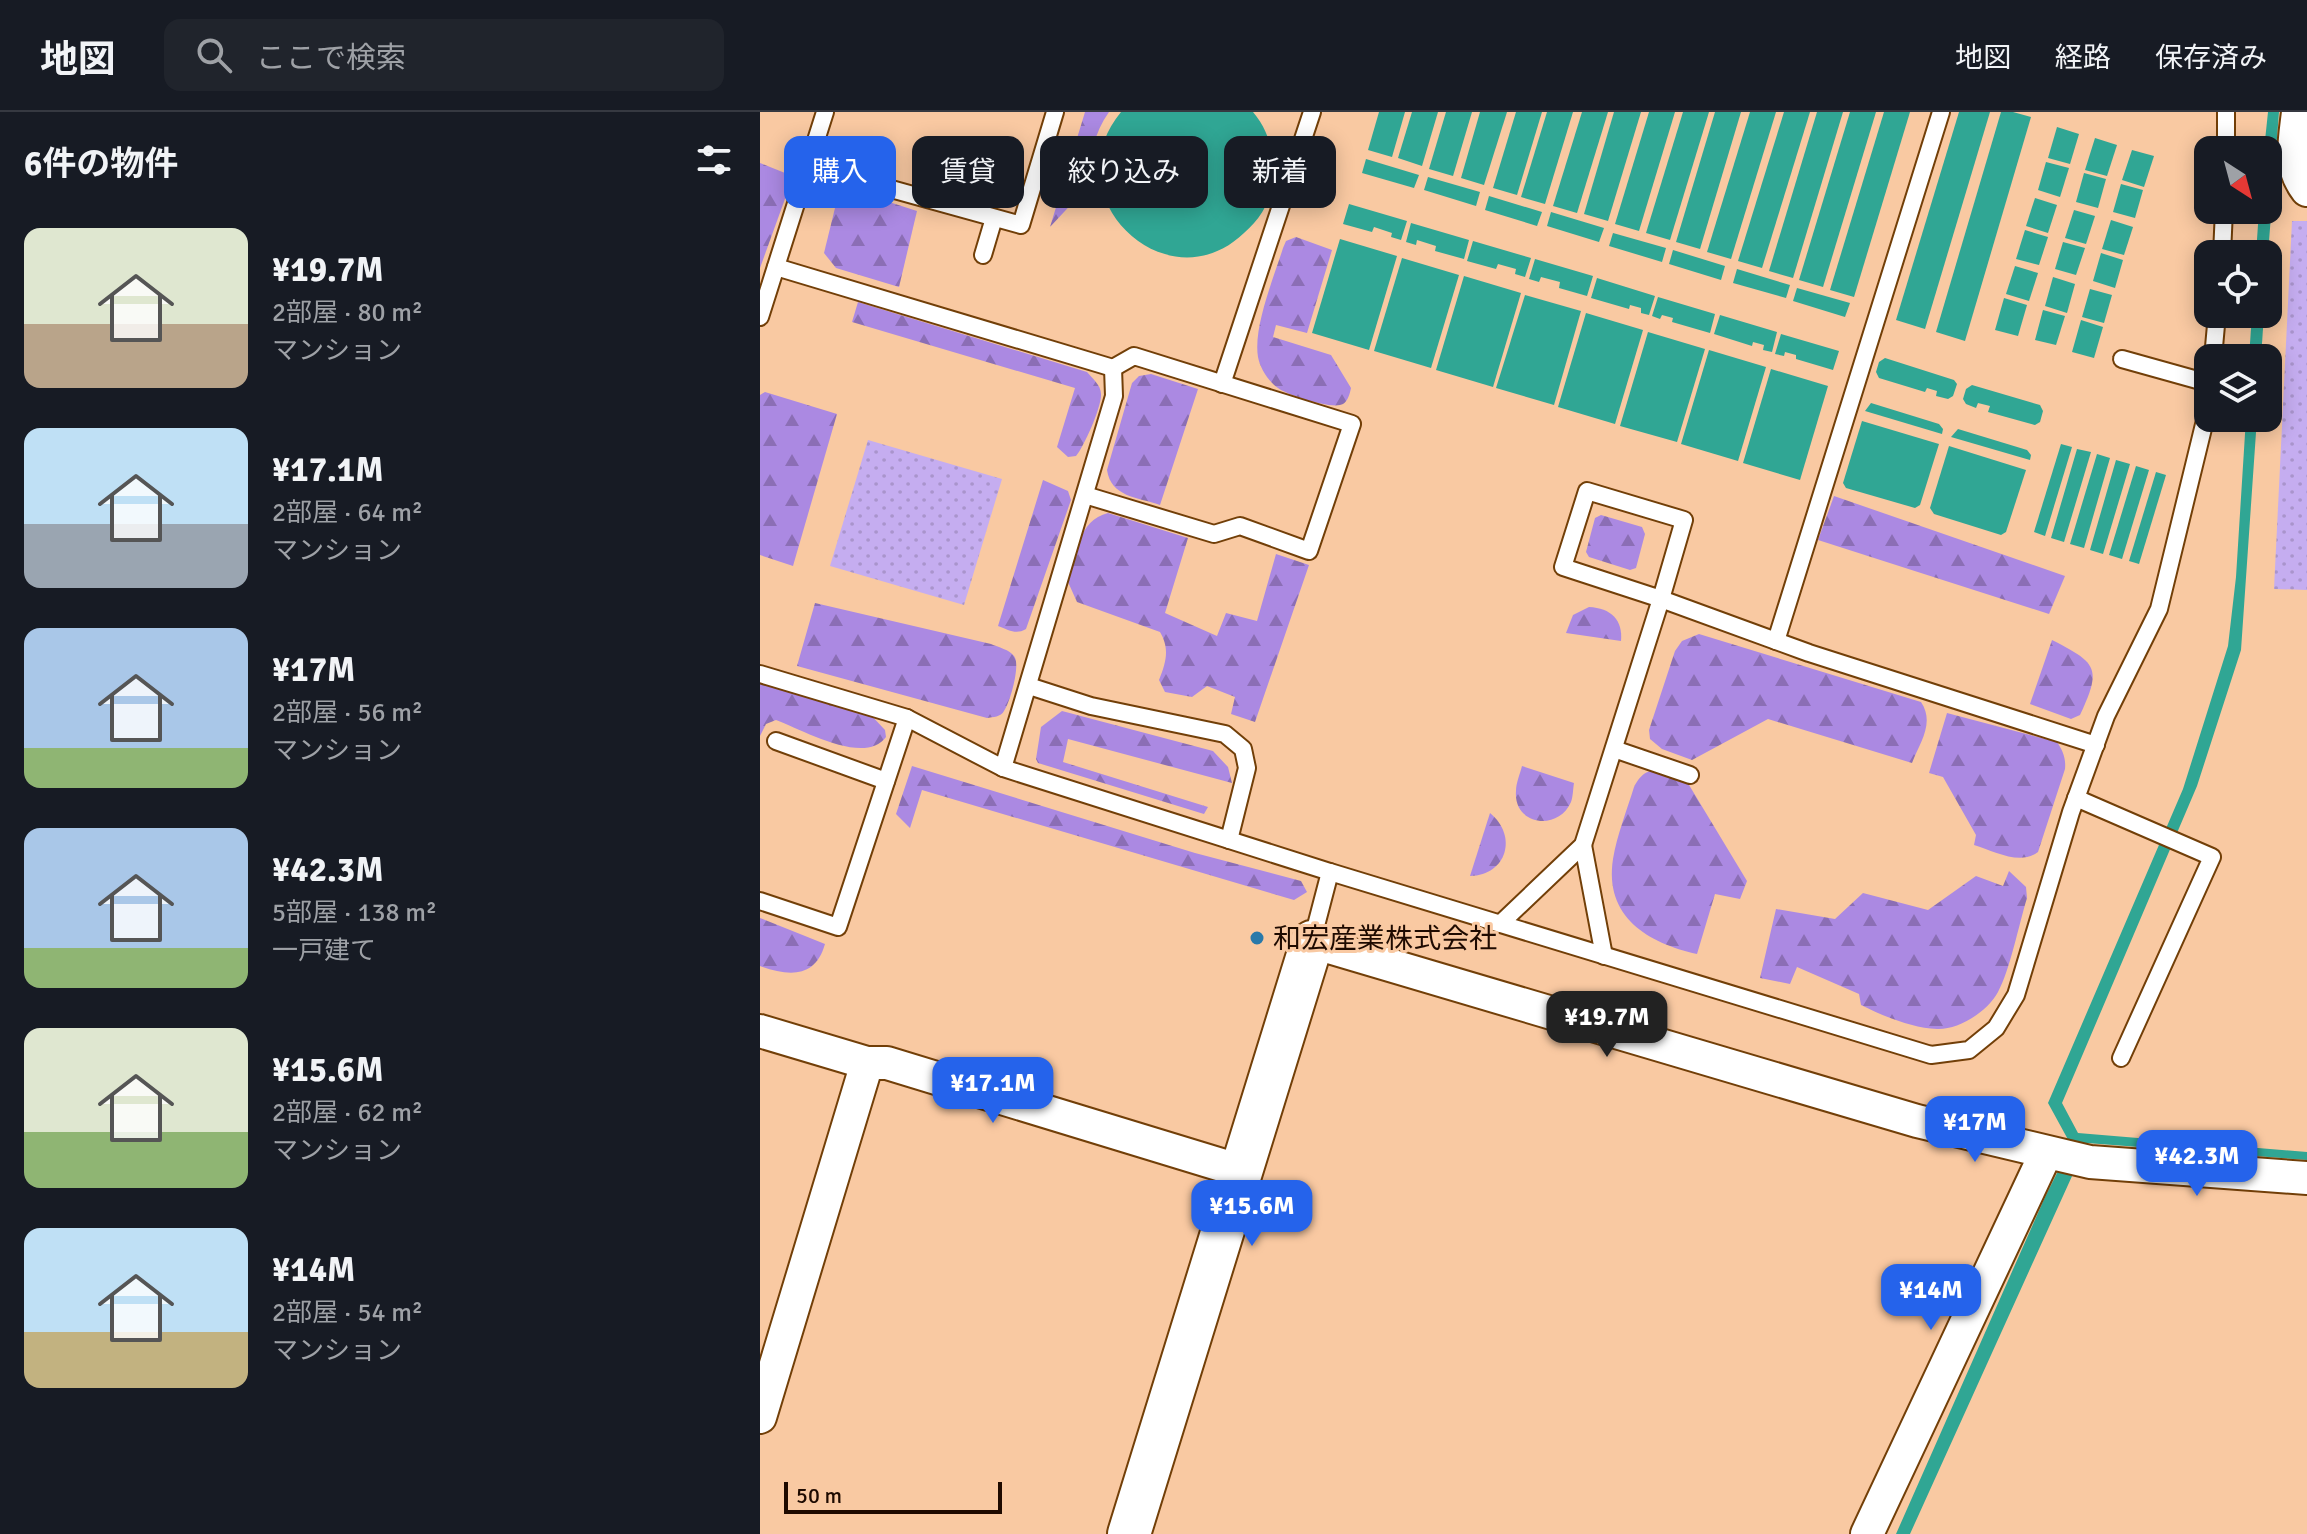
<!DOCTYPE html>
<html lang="ja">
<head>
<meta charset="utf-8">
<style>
	:root { --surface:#171b24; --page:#20242c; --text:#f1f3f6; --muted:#9ea1a6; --line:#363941; --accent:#2563eb }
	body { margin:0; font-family:Signika,"Noto Sans JP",sans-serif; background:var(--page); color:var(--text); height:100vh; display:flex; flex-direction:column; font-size:30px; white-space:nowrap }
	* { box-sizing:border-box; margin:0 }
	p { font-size:26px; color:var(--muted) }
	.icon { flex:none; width:44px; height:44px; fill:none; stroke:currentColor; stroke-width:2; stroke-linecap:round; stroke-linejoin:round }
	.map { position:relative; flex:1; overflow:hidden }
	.side { display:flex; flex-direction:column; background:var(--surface); width:760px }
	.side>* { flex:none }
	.guide { position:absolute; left:24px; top:24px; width:760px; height:72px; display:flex; gap:16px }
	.needle { width:52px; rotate:144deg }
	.controls { position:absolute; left:1434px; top:24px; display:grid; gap:16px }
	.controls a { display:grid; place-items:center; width:88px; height:88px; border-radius:16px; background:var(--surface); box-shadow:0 4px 20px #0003; font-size:40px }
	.scale { position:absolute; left:24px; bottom:20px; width:218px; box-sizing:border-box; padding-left:8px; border:4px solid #1e0a00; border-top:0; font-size:22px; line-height:28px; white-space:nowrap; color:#1e0a00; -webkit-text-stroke:6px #f9c9a2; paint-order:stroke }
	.price { position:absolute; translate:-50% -68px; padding:0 18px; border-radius:16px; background:var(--accent); color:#fff; font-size:26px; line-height:52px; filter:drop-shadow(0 2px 4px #0008) }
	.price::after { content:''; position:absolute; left:50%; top:48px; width:24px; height:18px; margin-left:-12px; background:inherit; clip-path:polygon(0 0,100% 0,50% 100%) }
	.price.active { background:#222; color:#fff }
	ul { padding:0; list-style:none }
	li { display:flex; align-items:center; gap:24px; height:200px; padding:0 24px }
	li span { display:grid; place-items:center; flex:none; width:224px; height:160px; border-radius:16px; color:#555 }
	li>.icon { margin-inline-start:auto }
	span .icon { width:96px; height:96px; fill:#fffc; stroke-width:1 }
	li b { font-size:34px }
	h2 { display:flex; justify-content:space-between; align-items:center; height:96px; padding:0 24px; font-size:34px }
	.tag { padding:0 28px; border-radius:16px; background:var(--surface); box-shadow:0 4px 20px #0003; font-size:28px; line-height:72px }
	.tag.active { background:var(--accent); color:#fff }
	header { display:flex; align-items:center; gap:48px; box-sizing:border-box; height:112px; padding:0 40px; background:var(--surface); border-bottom:2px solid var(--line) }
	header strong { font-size:38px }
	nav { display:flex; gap:44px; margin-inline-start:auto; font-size:28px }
	.search { width:560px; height:72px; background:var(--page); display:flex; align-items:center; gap:20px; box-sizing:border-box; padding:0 28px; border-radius:16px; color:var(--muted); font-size:30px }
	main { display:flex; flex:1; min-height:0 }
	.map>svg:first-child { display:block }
	.green { fill:url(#green-dots) }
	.forest { fill:url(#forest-firs) }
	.water { fill:#30a694 }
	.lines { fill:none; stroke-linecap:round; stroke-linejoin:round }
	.service-casing { stroke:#723f08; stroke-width:20 }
	.minor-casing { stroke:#723f08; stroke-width:36 }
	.tertiary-casing { stroke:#723f08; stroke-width:46 }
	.service { stroke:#fff; stroke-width:16 }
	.minor { stroke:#fff; stroke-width:32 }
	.tertiary { stroke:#fff; stroke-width:42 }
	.poi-dot { fill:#2979aa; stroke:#f9c9a2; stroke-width:3 }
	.labels { text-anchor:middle; stroke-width:6; stroke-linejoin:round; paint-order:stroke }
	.poi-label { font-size:28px; fill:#1e0a00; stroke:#f9c9a2; text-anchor:start }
</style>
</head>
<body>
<header>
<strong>地図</strong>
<div class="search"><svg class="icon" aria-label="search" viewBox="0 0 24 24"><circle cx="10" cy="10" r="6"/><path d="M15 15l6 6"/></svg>ここで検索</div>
<nav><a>地図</a><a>経路</a><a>保存済み</a></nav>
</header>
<main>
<section class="side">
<h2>6件の物件<svg class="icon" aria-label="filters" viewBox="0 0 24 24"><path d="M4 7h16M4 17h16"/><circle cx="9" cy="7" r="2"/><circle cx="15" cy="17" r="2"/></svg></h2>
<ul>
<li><span style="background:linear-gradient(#dfe7d0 60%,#b9a48a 0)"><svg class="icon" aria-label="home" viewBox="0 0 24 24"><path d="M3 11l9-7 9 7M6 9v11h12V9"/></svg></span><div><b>¥19.7M</b><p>2部屋 · 80 m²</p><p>マンション</p></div></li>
<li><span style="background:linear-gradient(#bfe0f5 60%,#9aa5b1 0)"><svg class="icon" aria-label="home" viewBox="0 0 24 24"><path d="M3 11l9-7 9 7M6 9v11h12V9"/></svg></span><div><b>¥17.1M</b><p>2部屋 · 64 m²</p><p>マンション</p></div></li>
<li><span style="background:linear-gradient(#a9c7e8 75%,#8fb573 0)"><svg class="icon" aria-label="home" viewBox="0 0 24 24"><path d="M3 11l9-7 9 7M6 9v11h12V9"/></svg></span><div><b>¥17M</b><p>2部屋 · 56 m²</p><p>マンション</p></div></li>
<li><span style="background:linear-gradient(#a9c7e8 75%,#8fb573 0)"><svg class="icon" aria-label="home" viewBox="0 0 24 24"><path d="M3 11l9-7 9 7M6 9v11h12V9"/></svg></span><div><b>¥42.3M</b><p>5部屋 · 138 m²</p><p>一戸建て</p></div></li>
<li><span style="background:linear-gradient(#dfe7d0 65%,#8fb573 0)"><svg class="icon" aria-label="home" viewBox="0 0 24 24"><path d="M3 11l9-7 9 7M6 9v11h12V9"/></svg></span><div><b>¥15.6M</b><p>2部屋 · 62 m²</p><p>マンション</p></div></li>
<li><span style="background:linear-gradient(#bfe0f5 65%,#c2b280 0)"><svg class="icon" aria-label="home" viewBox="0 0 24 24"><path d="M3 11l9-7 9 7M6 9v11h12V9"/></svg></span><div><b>¥14M</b><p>2部屋 · 54 m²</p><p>マンション</p></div></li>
</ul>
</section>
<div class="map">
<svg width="1547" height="1422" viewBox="0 0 1547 1422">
	<defs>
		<pattern id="green-dots" width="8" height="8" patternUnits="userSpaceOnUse" patternTransform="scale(2)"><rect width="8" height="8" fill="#c5adf0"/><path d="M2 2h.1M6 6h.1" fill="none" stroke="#a994cc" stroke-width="1.8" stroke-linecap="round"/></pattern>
		<pattern id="forest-firs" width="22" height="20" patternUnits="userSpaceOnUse" patternTransform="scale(2)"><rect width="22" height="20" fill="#ab89e2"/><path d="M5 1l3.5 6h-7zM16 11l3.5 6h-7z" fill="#8b6eb5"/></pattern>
	</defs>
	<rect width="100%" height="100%" fill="#f9c9a2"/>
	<!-- green -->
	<g class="green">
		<polygon points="1532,109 1547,109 1547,478 1514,477"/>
		<polygon points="108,328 242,367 204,493 70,454"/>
	</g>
	<!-- forest -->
	<g class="forest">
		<path d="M 325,0 L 349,0 C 334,21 329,44 333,69 L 290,115 Z"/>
		<polygon points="0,51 30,63 30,73 0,156"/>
		<polygon points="90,80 98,80 157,99 139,175 76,156 64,141 75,96"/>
		<path d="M 536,125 L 572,138 L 547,221 L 516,213 L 513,225 L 571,243 L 591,276 C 590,281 588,289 583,292 C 573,298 527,283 518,276 C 508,269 500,256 498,245 C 493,215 514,165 523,136 L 526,129 Z"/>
		<path d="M 98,190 L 327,260 C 332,266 341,273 341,282 C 342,294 324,335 316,344 L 308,345 L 297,335 L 315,276 L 92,210 Z"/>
		<path d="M 391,262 L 438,277 L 400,393 C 377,385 351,385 347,358 L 372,271 L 379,264 Z"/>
		<polygon points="5,280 77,302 33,454 0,443 0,283"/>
		<path d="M 283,368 L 308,379 L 311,388 L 266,517 C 256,523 249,518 238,514 Z"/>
		<polygon points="1074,384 1305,464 1289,502 1058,428"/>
		<path d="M 348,401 L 428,426 L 405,501 L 457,524 L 466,501 L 497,509 L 516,442 L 549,453 L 495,610 L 471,602 L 475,585 L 447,574 L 432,585 L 405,580 L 399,568 C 406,550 410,537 400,520 L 317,490 L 308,470 C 316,444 318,408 348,401 Z"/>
		<polygon points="841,403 882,415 885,422 876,456 870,458 829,445 826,440 835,406"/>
		<path d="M 55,491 L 231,532 C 238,535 250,538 254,544 C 261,552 250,591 244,599 C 241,605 233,605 227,606 L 37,554 Z"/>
		<path d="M 829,495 C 851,496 863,508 861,529 L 806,521 L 813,503 Z"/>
		<path d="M 939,522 L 1161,590 C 1175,611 1160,630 1152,651 L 1008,607 L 932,648 L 902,637 L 890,627 L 889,618 L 915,539 L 922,529 Z"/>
		<path d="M 1292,528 C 1337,551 1342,556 1320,603 L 1311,607 L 1270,592 Z"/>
		<path d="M 0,567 L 109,601 L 125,618 L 126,625 C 105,654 43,618 16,608 L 6,612 L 0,624 Z"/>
		<polygon points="302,599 453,639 468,655 472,671 308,627 303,650 448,695 444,702 278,651 276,647 281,615"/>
		<path d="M 1187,601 L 1297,630 C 1303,639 1306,646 1305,657 L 1278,740 C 1260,754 1234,739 1214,733 L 1216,723 L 1183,665 L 1169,661 Z"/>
		<polygon points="152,654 435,741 541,769 547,780 534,788 162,678 150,716 136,702"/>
		<path d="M 762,654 L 814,671 C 813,677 813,685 811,690 C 798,720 753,713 756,679 C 756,671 760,662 762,654 Z"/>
		<path d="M 904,657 L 926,668 L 987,769 L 980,787 L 955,782 L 937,842 C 888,831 844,805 853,747 C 857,723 867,698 874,675 C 882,660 888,658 904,657 Z"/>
		<path d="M 730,701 C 758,724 747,763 710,764 Z"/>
		<path d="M 1249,759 L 1266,775 L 1267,786 C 1259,812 1250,858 1238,880 C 1228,899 1199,918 1177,917 C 1152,916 1123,904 1101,893 L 1099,882 L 1037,855 L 1030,872 L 1000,866 L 1016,797 L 1075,807 L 1103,781 L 1168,798 L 1216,764 L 1243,774 Z"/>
		<path d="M 0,806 L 65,832 C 55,867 28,864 0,854 Z"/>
	</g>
	<!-- water -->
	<g class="water">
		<path d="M 361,0 L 493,0 C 511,21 516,48 512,75 C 509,93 498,109 484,121 C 407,195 291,85 361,0 Z"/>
		<polygon points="619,0 645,0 632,45 608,38"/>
		<polygon points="652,0 678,0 662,54 638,46"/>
		<polygon points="686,0 712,0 693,64 669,57"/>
		<polygon points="720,0 747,0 724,73 701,66"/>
		<polygon points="756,0 782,0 757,83 733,76"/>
		<polygon points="787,0 813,0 785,92 761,85"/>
		<polygon points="822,0 848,0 817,101 793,94"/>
		<polygon points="854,0 881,0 848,109 824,102"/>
		<polygon points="889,0 915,0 879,119 855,112"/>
		<polygon points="923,0 949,0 910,128 886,121"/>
		<polygon points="955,0 981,0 940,137 916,130"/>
		<polygon points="990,0 1016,0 971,147 947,140"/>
		<polygon points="1024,0 1050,0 1002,156 978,149"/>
		<polygon points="1057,0 1083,0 1033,166 1009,159"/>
		<polygon points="1090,0 1116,0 1063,175 1039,168"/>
		<polygon points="1124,0 1150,0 1094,185 1070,178"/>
		<polygon points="1199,0 1230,0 1165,217 1136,208"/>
		<polygon points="1241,0 1253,0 1271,5 1205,229 1176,220"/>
		<polygon points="1508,0 1519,0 1508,142 1496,142 1499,98 1508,98 1508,38 1504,38"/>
		<polygon points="1297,15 1319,22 1310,52 1288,46"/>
		<polygon points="1335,26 1357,33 1347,64 1325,58"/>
		<polygon points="1372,38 1394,44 1384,75 1362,68"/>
		<polygon points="606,47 659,63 654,76 602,61"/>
		<polygon points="1286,50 1309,56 1300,85 1278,78"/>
		<polygon points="1324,61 1346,67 1338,96 1316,90"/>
		<polygon points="668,65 720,80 716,94 664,78"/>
		<polygon points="1361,72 1383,78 1375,106 1353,100"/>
		<polygon points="729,84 782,100 777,114 725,98"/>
		<polygon points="1275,86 1297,93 1288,121 1266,114"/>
		<polygon points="589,92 647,109 641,128 631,125 632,121 614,115 612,120 583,112"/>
		<polygon points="1314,98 1335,104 1326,132 1305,126"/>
		<polygon points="791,100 844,116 839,130 787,114"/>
		<polygon points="1351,108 1373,115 1364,143 1342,137"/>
		<polygon points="651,111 709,128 704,147 675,139 676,134 657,128 656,133 646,130"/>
		<polygon points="1265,118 1288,125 1279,153 1256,147"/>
		<polygon points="853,121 906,136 902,150 849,134"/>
		<polygon points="580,127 637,144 609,238 552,221"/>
		<polygon points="713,129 771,146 765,165 755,162 756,157 738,152 736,157 707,149"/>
		<polygon points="1303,130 1325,136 1316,163 1295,157"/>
		<polygon points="913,138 965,154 961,168 909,152"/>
		<polygon points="1341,141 1363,148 1355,176 1333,169"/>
		<polygon points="642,146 699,163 671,256 614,239"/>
		<polygon points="775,147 833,164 827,184 799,176 800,170 781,165 779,170 769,167"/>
		<polygon points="1255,154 1278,161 1269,189 1246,182"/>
		<polygon points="977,157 1030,173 1026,186 973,171"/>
		<polygon points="704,164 761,181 733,275 676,258"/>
		<polygon points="1293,165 1315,172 1307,201 1285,194"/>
		<polygon points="837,166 895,184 889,203 881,201 881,196 870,193 869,197 831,186"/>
		<polygon points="1037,176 1090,191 1085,205 1033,189"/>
		<polygon points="1330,177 1352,183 1344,211 1322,205"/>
		<polygon points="765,183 821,199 794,293 736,276"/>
		<polygon points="898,185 955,202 950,221 912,210 913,206 902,203 900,207 892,204"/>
		<polygon points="1244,186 1267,193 1258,224 1235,218"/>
		<polygon points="1283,198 1305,204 1296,233 1275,228"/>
		<polygon points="826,201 883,218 855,312 798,295"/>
		<polygon points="1492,202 1504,202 1501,246 1489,246"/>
		<polygon points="960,203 1017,220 1012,240 1003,238 1004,233 993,230 992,234 954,222"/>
		<polygon points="1321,208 1343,215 1334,246 1312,240"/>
		<polygon points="888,220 945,237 917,330 860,314"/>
		<polygon points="1021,222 1079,239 1073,258 1036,247 1036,243 1025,240 1024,244 1015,242"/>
		<polygon points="949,238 1006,255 978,349 921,332"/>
		<polygon points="1125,246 1194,268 1197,272 1193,284 1188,287 1176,284 1177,279 1167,276 1165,280 1119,266 1116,260 1119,250"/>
		<polygon points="1011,257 1068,274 1040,368 983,351"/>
		<polygon points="1212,273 1280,293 1283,299 1280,310 1275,313 1228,300 1230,294 1218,291 1216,296 1206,292 1203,287 1206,277"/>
		<polygon points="1111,291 1179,312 1183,317 1182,322 1105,299"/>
		<polygon points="1486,306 1497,306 1481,538 1437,674 1302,991 1318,1021 1547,1040 1547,1048 1327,1031 1150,1422 1136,1422 1285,1085 1311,1033 1288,991 1423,677 1468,534 1476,465"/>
		<polygon points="1102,309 1179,332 1160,393 1155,396 1086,376 1083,371"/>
		<polygon points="1198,317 1267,338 1271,343 1270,348 1191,325"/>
		<polygon points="1301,332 1312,335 1285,424 1274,420"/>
		<polygon points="1189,334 1266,358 1246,420 1241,423 1174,402 1170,396"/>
		<polygon points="1317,337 1331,340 1304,430 1291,426"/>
		<polygon points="1337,342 1350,346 1324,436 1310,432"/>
		<polygon points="1356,348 1370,352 1343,442 1330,438"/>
		<polygon points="1376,354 1389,358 1362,447 1349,443"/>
		<polygon points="1396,360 1406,363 1379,452 1369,449"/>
	</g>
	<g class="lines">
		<defs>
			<g id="service">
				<polyline points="1466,38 1466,0"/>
				<polyline points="48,54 261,113 295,0"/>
				<polyline points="1462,142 1464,98"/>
				<polyline points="223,143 234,106"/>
				<polyline points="16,155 353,256 374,244 592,312 549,439 480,414 454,422 325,383"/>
				<polyline points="0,205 65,0"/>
				<polyline points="1453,246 1457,202"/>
				<polyline points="1362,247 1448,271"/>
				<polyline points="462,272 552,0"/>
				<polygon points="827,379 924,408 901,487 803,455"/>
				<polyline points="1016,529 1181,0"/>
				<polyline points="0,562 147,606 243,656 570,760 552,829"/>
				<polyline points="269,574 331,594 465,622 483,637 487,656 469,728"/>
				<polyline points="16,629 126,669"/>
				<polyline points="854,637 930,663"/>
				<polyline points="243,656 354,284 353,256"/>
				<polyline points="1316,686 1452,745 1361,946"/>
				<polyline points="823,733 844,844"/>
				<polyline points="570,760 1171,943 1209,938 1236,916 1256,883 1311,700 1346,604 1399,497 1448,296"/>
				<polyline points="0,789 78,815 147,606"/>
				<polyline points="740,812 823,733 901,487 1049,541 1336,633"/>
			</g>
			<g id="minor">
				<path d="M 1538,0 C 1535,28 1528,54 1547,78"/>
				<polyline points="552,830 1157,1009 1330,1050 1547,1066"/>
				<polyline points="0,919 107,951 127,951 481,1059"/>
				<polyline points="0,1305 107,951"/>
				<polyline points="1107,1422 1286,1041"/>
			</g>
			<polyline id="tertiary" points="369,1422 552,830"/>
		</defs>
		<!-- service casing -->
		<use href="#service" class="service-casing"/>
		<!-- minor casing -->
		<use href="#minor" class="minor-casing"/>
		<!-- tertiary casing -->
		<use href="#tertiary" class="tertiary-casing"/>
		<!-- service -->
		<use href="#service" class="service"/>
		<!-- minor -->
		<use href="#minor" class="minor"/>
		<!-- tertiary -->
		<use href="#tertiary" class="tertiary"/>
	</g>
	<!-- markers -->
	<circle class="poi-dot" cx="497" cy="826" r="8"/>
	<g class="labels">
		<!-- poi labels -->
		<g class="poi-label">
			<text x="513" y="836">和宏産業株式会社</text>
		</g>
	</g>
</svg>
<div class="controls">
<a><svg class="needle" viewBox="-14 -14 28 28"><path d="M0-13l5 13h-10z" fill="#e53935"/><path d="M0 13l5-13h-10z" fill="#9ea1a6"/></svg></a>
<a><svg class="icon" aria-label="locate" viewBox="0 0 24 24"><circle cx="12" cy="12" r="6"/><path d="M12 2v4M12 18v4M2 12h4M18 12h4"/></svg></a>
<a><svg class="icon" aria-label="layers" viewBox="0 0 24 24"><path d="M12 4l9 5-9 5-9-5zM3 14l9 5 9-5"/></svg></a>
</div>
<div class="scale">50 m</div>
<b class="price active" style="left:847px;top:947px">¥19.7M</b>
<b class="price" style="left:233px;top:1013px">¥17.1M</b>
<b class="price" style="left:1215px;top:1052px">¥17M</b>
<b class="price" style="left:1437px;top:1086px">¥42.3M</b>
<b class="price" style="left:492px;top:1136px">¥15.6M</b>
<b class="price" style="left:1171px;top:1220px">¥14M</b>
<div class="guide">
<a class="tag active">購入</a>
<a class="tag">賃貸</a>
<a class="tag">絞り込み</a>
<a class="tag">新着</a>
</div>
</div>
</main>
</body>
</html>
